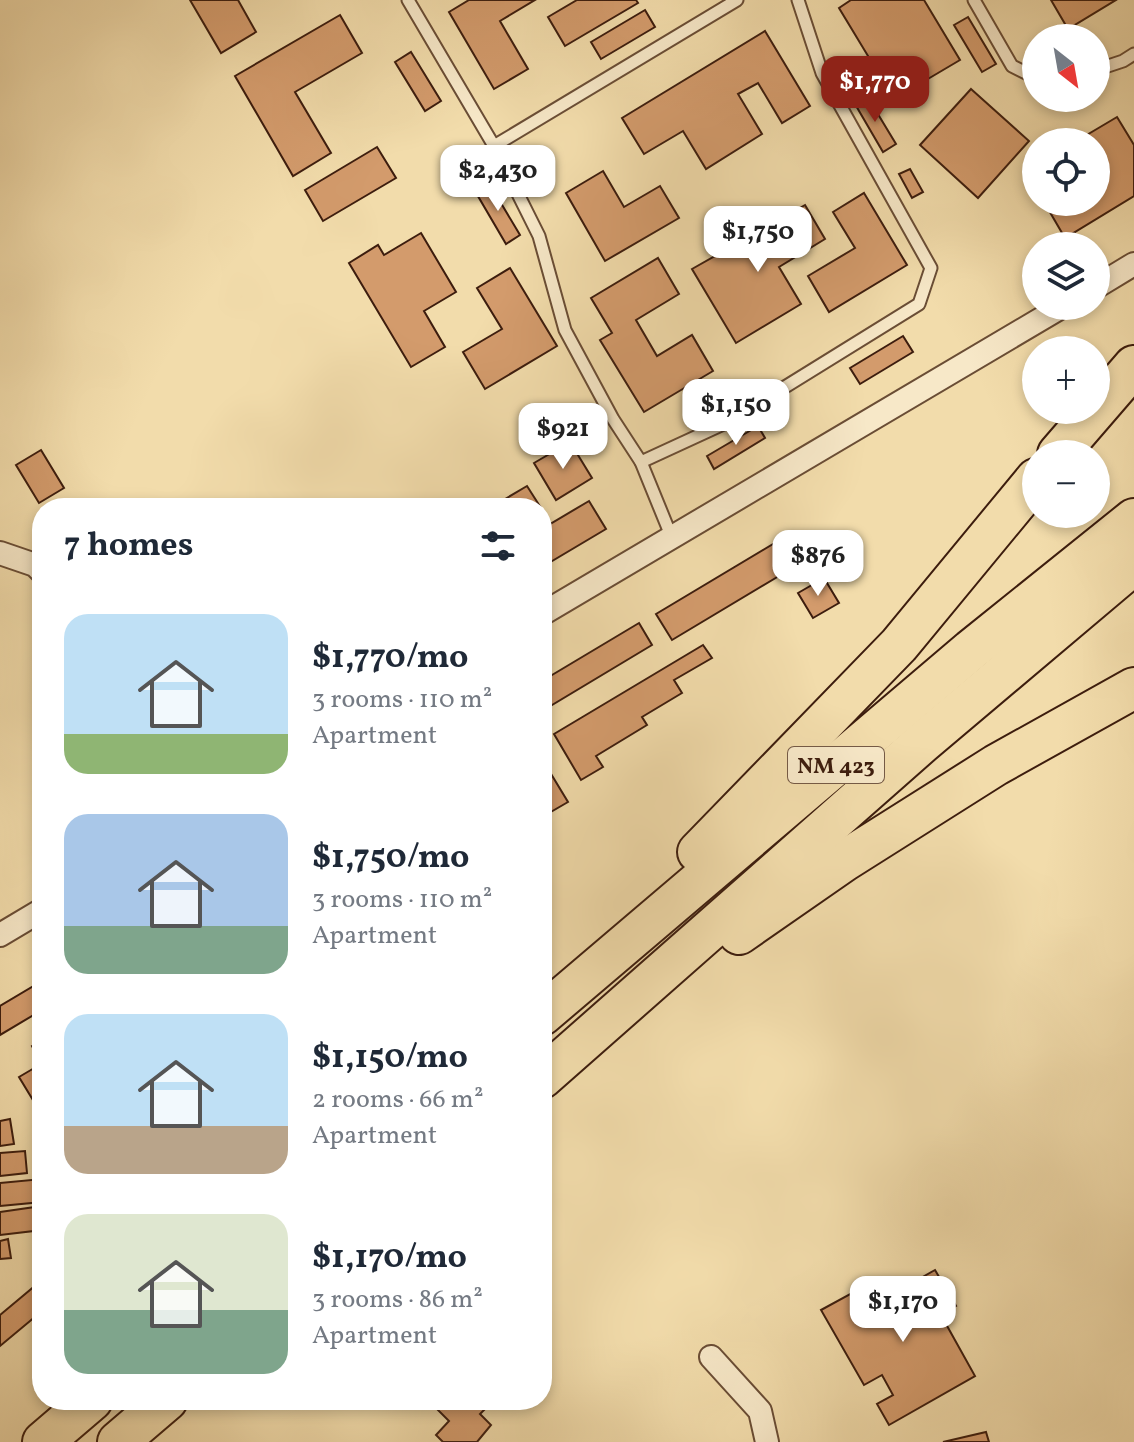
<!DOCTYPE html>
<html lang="en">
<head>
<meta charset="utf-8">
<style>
	:root { --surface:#fff; --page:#f6f6f7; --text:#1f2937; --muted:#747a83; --accent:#8f2418 }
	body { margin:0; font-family:Vollkorn,serif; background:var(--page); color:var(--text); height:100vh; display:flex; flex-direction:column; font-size:30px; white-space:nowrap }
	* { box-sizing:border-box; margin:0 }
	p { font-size:26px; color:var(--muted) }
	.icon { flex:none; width:44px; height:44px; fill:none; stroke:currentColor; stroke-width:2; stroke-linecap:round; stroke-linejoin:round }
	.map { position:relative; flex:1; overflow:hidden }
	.panel { position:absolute; left:32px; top:498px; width:520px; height:912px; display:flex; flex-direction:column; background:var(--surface); border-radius:32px; box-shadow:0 4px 12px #0003 }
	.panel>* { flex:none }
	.needle { width:52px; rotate:149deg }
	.tools { position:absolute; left:1022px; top:24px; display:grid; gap:16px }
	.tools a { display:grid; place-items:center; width:88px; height:88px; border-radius:50%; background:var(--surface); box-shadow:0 4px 12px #0003; font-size:40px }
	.price { position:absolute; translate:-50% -68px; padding:0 18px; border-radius:16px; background:#fff; color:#222; font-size:26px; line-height:52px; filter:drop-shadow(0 2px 4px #0008) }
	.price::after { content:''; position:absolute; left:50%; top:48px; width:24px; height:18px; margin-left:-12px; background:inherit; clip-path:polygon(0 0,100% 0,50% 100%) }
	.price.active { background:var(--accent); color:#fff }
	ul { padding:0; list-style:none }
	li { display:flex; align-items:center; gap:24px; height:200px; padding:0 32px }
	li span { display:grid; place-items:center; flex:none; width:224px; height:160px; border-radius:24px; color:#555 }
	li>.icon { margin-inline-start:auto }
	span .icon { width:96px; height:96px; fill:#fffc; stroke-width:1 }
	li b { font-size:34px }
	h2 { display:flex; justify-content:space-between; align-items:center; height:96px; padding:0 32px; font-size:34px }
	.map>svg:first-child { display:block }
	.building { fill:#d39b6c; stroke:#3d1d0e; stroke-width:2 }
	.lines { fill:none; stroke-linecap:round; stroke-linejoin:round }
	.lane-casing { stroke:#6a4d35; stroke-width:15 }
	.street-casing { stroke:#6a4d35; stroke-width:26 }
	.highway-casing { stroke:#3d1d0e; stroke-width:44 }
	.lane { stroke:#f7e8c8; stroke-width:11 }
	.street { stroke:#f7e8c8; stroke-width:22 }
	.highway { stroke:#f2dcab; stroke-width:40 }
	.labels { text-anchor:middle; stroke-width:8; stroke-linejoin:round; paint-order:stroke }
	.shield { fill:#f7e8c8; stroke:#755a46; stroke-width:2 }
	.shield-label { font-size:22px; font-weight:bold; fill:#3d1d0e }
</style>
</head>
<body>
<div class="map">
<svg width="1134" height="1442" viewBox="0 0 1134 1442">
	<rect width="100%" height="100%" fill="#f2dcab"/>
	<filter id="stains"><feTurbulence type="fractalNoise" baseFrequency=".0025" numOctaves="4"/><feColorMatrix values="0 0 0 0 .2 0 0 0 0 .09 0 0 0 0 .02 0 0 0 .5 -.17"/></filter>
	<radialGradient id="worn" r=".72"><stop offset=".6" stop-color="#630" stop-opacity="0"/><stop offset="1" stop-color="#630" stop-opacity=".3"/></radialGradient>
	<!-- building -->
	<g class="building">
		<polygon points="190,0 238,0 256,32 221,53"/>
		<polygon points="469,0 535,0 500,21 528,69 494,89 449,12"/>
		<polygon points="577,0 636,0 638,3 565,46 548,17"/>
		<polygon points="851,0 924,0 960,60 894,99 839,8"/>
		<polygon points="1051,0 1116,0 1068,29"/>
		<polygon points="645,10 655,27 601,59 591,42"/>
		<polygon points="340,15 362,53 295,92 331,153 293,176 235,76"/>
		<polygon points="968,17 996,64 982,72 954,25"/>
		<polygon points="765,31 810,106 782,123 758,83 738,94 762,134 706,169 683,131 644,154 622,118"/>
		<polygon points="411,52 441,101 425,111 395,62"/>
		<polygon points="971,89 1029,141 978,198 920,145"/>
		<polygon points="867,96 896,144 883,152 855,104"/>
		<polygon points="1117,117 1134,145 1134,196 1065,238 1044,202 1096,202 1096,142 1075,142"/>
		<polygon points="377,147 396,178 323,221 305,190"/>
		<polygon points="1036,165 1036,189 1026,172"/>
		<polygon points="910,169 923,192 912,198 899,174"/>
		<polygon points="603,171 624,207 660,186 679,218 605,261 566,193"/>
		<polygon points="489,183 520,235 506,244 475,191"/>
		<polygon points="864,193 907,265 829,312 808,276 855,248 833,212"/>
		<polygon points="805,205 825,239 779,267 801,304 736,343 692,269"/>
		<polygon points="421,233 456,292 424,311 445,347 411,367 349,263 378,245 384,255"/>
		<polygon points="658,258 679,294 636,320 657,356 692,335 713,371 644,412 600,340 612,333 591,298"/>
		<polygon points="510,268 557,346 485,389 463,352 502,329 477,288"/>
		<polygon points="903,336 913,352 860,384 850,368"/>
		<polygon points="758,426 765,438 714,469 707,456"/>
		<polygon points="570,442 592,478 556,500 534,463"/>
		<polygon points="41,450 64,488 39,503 16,465"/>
		<polygon points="527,486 541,508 497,508 495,505"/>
		<polygon points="589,501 606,529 542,567 542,510 550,524"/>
		<polygon points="778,541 794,567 672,640 656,614"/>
		<polygon points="824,578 839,603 813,618 798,593"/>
		<polygon points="639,623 652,645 542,711 542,681"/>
		<polygon points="703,645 712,658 674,680 682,693 642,717 647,725 596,756 603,767 581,780 554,734"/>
		<polygon points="542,759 568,802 542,817"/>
		<polygon points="42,981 42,1010 0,1035 0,1006"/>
		<polygon points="42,1040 42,1064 32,1046"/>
		<polygon points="36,1067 42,1077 42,1115 19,1077"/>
		<polygon points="10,1119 14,1144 0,1146 0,1121"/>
		<polygon points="25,1151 27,1173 0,1176 0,1153"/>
		<polygon points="42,1179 42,1202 0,1206 0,1183"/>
		<polygon points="42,1206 42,1230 0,1235 0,1212"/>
		<polygon points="8,1239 11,1258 0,1259 0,1241"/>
		<polygon points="935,1270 956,1306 941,1315 975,1376 889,1425 877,1404 893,1395 882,1375 864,1385 821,1310 852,1293 863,1311"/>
		<polygon points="42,1280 42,1311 0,1346 0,1315"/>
		<polygon points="428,1400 494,1400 480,1414 491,1425 477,1442 443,1442 436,1435 449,1421"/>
		<polygon points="986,1432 989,1442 943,1442"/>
	</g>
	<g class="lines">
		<defs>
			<g id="lane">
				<polyline points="408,0 494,146"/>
				<polyline points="974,0 1012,66 1036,78"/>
				<polyline points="1096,70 1123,61 1134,54"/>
				<polyline points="641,462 730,421 919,304 931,268 822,73 798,0"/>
				<polyline points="672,538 641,462 613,419 565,330 539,236 494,146 737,0"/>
			</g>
			<g id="street">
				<polyline points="1096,287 1134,264"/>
				<polyline points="0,553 35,565 42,572"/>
				<polyline points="542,614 1063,306"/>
				<polyline points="0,935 42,910"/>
				<polyline points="711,1357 760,1411 767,1442"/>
			</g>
			<g id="highway">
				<polyline points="1058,454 1134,366"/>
				<polyline points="698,852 899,645 1036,479"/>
				<polyline points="739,934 844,861 996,765 1134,688"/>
				<polyline points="542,1015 971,650 1134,519"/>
				<polyline points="542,1078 922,743 1134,564"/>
				<polyline points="43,1442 92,1400"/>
				<polyline points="118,1442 167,1400"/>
			</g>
		</defs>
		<!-- lane casing -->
		<use href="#lane" class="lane-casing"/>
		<!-- street casing -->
		<use href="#street" class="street-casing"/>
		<!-- highway casing -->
		<use href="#highway" class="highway-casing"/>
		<!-- lane -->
		<use href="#lane" class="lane"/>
		<!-- street -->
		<use href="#street" class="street"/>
		<!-- highway -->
		<use href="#highway" class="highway"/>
	</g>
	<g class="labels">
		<!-- shield labels -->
		<rect class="shield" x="788" y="747" width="96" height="36" rx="6"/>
		<g class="shield-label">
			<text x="836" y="773">NM 423</text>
		</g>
	</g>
	<rect width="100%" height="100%" filter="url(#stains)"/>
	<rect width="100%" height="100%" fill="url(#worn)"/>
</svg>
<div class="tools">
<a><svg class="needle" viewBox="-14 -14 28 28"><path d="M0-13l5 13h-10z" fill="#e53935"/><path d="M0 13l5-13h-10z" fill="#747a83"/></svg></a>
<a><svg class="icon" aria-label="locate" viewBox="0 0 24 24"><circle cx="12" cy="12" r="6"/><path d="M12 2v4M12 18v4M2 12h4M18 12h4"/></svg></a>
<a><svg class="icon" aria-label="layers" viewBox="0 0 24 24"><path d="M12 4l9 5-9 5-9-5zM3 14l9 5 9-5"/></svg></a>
<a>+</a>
<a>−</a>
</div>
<b class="price active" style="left:875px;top:124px">$1,770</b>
<b class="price" style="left:498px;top:213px">$2,430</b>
<b class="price" style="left:758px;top:274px">$1,750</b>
<b class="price" style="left:736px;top:447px">$1,150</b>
<b class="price" style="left:563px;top:471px">$921</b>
<b class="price" style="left:818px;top:598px">$876</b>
<b class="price" style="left:903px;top:1344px">$1,170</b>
<section class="panel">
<h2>7 homes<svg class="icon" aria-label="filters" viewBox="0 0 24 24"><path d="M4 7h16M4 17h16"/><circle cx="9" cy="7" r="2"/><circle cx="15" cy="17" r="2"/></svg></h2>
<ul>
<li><span style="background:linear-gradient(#bfe0f5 75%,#8fb573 0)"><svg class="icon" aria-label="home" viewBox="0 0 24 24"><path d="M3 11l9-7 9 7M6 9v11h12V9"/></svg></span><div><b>$1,770/mo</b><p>3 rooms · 110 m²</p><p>Apartment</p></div></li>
<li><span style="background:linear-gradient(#a9c7e8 70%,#7fa58c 0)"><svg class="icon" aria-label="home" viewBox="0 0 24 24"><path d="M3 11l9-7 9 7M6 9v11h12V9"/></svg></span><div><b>$1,750/mo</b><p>3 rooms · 110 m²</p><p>Apartment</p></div></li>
<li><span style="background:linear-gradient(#bfe0f5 70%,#b9a48a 0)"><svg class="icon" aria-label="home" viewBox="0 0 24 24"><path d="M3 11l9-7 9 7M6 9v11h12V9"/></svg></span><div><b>$1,150/mo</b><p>2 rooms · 66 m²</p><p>Apartment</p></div></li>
<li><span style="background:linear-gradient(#dfe7d0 60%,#7fa58c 0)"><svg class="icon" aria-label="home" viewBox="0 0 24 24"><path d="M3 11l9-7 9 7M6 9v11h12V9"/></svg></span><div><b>$1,170/mo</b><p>3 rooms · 86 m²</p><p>Apartment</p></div></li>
</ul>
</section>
</div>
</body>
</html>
